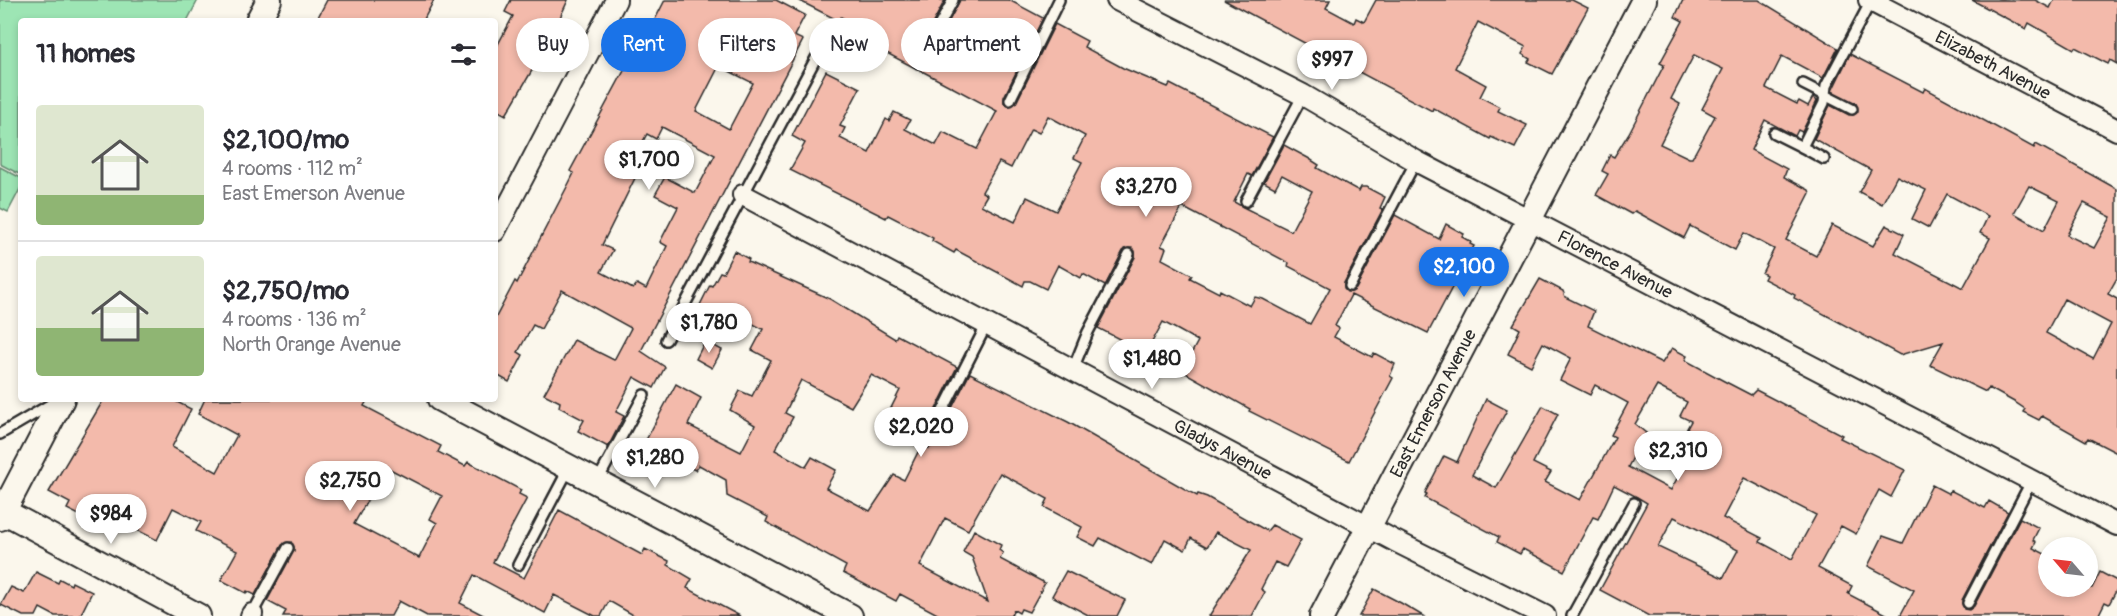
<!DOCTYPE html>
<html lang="en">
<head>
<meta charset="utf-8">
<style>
	:root { --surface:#fff; --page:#f7f7f7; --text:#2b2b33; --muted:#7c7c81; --line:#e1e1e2; --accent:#1a73e8 }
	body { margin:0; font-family:Pangolin,sans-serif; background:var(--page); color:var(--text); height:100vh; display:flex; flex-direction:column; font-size:22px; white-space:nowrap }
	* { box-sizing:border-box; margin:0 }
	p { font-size:20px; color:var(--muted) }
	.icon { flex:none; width:33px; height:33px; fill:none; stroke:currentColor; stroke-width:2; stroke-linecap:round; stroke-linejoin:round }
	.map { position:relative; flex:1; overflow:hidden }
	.sheet { position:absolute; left:18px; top:18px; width:480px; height:384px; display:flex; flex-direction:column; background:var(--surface); border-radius:6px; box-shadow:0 3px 9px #0003 }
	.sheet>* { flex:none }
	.banner { position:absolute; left:516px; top:18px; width:570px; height:54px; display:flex; gap:12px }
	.needle { width:39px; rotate:298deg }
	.controls { position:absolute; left:2038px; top:537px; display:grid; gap:12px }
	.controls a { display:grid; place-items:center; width:60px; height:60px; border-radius:50%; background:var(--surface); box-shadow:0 3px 9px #0003; font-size:30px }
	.price { position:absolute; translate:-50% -51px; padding:0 14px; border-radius:21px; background:#fff; color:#222; font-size:20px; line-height:39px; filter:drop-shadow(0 2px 3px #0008) }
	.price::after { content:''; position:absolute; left:50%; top:36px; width:18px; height:14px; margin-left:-9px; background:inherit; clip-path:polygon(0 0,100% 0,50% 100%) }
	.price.active { background:var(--accent); color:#fff }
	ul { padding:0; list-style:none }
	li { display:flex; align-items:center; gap:18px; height:150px; padding:0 18px }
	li+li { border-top:2px solid var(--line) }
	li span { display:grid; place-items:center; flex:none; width:168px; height:120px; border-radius:6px; color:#555 }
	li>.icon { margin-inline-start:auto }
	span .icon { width:72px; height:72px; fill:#fffc; stroke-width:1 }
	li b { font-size:26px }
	h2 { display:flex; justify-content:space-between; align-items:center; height:72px; padding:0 18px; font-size:26px }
	.pill { padding:0 21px; border-radius:27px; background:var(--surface); box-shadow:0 3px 9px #0003; font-size:21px; line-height:54px }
	.pill.active { background:var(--accent); color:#fff }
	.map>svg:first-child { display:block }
	.green { fill:#9de5b4; stroke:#648870; stroke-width:1.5 }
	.building { fill:#f3baab; stroke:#2b2b2b; stroke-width:1.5; fill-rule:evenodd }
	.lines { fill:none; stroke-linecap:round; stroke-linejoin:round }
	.service-casing { stroke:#2b2b2b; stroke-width:14 }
	.minor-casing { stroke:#2b2b2b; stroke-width:24 }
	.tertiary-casing { stroke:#2b2b2b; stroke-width:28 }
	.service { stroke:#fbf7ec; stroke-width:9 }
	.minor { stroke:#fbf7ec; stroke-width:20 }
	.tertiary { stroke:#fbf7ec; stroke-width:24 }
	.labels { text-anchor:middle; stroke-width:6; stroke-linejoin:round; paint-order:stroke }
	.street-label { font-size:18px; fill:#2b2b2b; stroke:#fbf7ec }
</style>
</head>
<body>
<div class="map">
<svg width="2117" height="616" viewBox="0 0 2117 616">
	<rect width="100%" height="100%" fill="#fbf7ec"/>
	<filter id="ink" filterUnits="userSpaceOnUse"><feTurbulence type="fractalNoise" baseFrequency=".0167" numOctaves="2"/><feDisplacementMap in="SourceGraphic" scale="12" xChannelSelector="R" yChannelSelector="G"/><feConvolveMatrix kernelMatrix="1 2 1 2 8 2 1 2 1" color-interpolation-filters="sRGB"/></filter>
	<g filter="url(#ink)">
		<!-- green -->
		<g class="green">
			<polygon points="0,0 198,0 187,21 21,21 21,175 0,164"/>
			<polygon points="0,167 21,178 21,187 8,212 0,208"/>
		</g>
		<!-- building -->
		<g class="building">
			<polygon points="327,0 434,0 423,21 316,21"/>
			<polygon points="511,0 568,0 537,68 534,67 506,115 495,109 495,50 513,16 505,12"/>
			<path d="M 665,0 L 776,0 L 805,15 L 794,36 L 803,40 L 641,351 L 665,367 L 654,388 L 634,377 L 616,412 L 624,416 L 608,447 L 578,431 L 584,420 L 559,407 L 560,402 L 544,394 L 574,340 L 614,360 L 631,328 L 562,290 L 541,329 L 533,325 L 518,352 L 523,355 L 509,382 L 495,374 L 495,319 L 515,281 L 517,283 L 569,183 L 574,173 L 570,171 L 626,67 L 622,65 L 630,50 L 635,52 L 640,41 L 643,43 ZM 719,66 L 753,83 L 729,129 L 696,111 ZM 662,127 L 715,155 L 695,193 L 665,177 L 655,195 L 678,207 L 660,242 L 667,246 L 646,289 L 637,284 L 633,289 L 601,272 L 613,250 L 602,245 L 639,170 L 630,165 L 647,134 L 656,139 Z"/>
			<polygon points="798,0 945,0 913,60 915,68 879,49 884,39 841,17 839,21"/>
			<path d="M 960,0 L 1009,0 L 1043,18 L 1004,97 L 1004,103 L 1008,106 L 1016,103 L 1055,24 L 1087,41 L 1084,47 L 1123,68 L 1168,87 L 1170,84 L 1273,137 L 1252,176 L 1248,174 L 1234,202 L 1243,207 L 1291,231 L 1312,191 L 1282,175 L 1275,188 L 1264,182 L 1284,145 L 1308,158 L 1319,165 L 1317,168 L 1359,191 L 1361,187 L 1366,187 L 1385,197 L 1380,208 L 1383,209 L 1344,283 L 1344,289 L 1347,292 L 1356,289 L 1395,215 L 1439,239 L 1446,224 L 1464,234 L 1462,237 L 1471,242 L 1470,244 L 1474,246 L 1428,333 L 1351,295 L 1335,326 L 1339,328 L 1334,337 L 1372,357 L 1374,353 L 1395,364 L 1390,376 L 1393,378 L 1349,461 L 1249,411 L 1250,409 L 1182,371 L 1198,341 L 1178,330 L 1163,322 L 1146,353 L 1098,328 L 1135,257 L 1135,251 L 1132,248 L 1123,251 L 1105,286 L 1083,274 L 1081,278 L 1058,265 L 1046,289 L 1030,281 L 1025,281 L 1023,286 L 956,250 L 954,253 L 932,241 L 933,238 L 888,215 L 886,218 L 790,170 L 805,143 L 792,136 L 826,71 L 860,88 L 840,126 L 845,128 L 840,138 L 869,153 L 886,119 L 889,121 L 894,112 L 910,120 L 905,129 L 936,145 L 943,132 L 977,149 L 997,111 L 918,69 L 925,66 ZM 1048,116 L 1085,136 L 1074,158 L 1082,162 L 1056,211 L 1027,197 L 1015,222 L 981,205 L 987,195 L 982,192 L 999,162 L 1011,168 L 1031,129 L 1039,133 ZM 1182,207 L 1289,263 L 1288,266 L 1330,288 L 1310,324 L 1263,299 L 1255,297 L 1250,306 L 1220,290 L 1219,293 L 1190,278 L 1192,275 L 1162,259 L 1166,248 L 1161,246 Z"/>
			<polygon points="1224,0 1330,0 1326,8 1354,23 1356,18 1364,22 1376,0 1572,0 1588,8 1552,74 1528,62 1530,59 1522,54 1526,47 1478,22 1455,68 1486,85 1480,97 1500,107 1498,111 1527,125 1515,148 1491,137 1490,139 1433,108 1432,111"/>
			<path d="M 1683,0 L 1759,0 L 1838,48 L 1823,78 L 1782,56 L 1766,88 L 1797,104 L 1799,101 L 1808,106 L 1813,97 L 1817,101 L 1802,132 L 1798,130 L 1795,136 L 1765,120 L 1751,150 L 1787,169 L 1784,177 L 1809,190 L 1810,193 L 1786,240 L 1816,256 L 1832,225 L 1873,246 L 1886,225 L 1904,234 L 1895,253 L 1963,288 L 1990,238 L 1980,233 L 1988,216 L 1947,194 L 1929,228 L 1912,219 L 1926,190 L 1897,176 L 1882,204 L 1859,192 L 1871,170 L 1814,139 L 1830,105 L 1849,115 L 1858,112 L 1856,103 L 1832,91 L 1850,54 L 1923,92 L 1925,88 L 2034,148 L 2036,144 L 2117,189 L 2117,278 L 2108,294 L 2117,299 L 2117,453 L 2088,438 L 2086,441 L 2042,416 L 2039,420 L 2023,412 L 2025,409 L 2016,403 L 1989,388 L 1986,392 L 1930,365 L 1943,342 L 1900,355 L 1794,298 L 1795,295 L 1764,279 L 1766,275 L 1762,273 L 1774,249 L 1744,233 L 1735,250 L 1690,226 L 1684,238 L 1635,211 L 1631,214 L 1596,195 L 1608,174 L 1602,171 L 1610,155 L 1614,157 L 1629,133 L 1664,65 L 1660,63 L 1683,21 L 1675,17 ZM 1694,55 L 1723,69 L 1702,109 L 1715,116 L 1692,158 L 1689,158 L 1660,144 L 1680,104 L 1671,99 ZM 2029,186 L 2059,201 L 2044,230 L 2014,213 ZM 2084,203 L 2111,217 L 2094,248 L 2067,235 ZM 2064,299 L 2111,324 L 2093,359 L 2046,333 Z"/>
			<polygon points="1972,0 2035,0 2050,8 2054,0 2117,0 2117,64 2110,60 2108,64 2075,47 2074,49 2029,23 2026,29"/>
			<path d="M 734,251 L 749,259 L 748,262 L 830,299 L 895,339 L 897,335 L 957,367 L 921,439 L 923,448 L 933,445 L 970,373 L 1068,422 L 1197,496 L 1198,494 L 1207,497 L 1267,531 L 1272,525 L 1301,540 L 1286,567 L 1275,562 L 1261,589 L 1265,592 L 1252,616 L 1209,616 L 1251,550 L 1216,532 L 1207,547 L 1191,538 L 1185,550 L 1165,539 L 1152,565 L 1100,538 L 1095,546 L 1077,537 L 1082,527 L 1044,507 L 1048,499 L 1000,473 L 968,530 L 945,518 L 920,566 L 988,602 L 972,557 L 963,552 L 974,530 L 1001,545 L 999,550 L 1003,553 L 1000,559 L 1045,583 L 1029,612 L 1021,609 L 1019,613 L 1014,610 L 1011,615 L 1013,616 L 941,616 L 900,594 L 896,601 L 843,573 L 846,566 L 766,522 L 768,517 L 727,496 L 726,480 L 699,465 L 695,470 L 671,458 L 665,470 L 638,455 L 676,384 L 701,398 L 688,425 L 741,452 L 755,425 L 730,410 L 740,391 L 752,396 L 771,360 L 752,350 L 763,329 L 726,310 L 711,339 L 689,327 L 710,285 L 712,286 L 720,272 L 723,273 ZM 871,375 L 900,390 L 882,426 L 921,446 L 904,480 L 894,475 L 870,511 L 826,488 L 836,470 L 812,457 L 806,467 L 775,450 L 793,417 L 785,413 L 801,380 L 851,407 Z"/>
			<path d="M 1540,279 L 1563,291 L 1565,297 L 1594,311 L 1588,326 L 1662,363 L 1672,348 L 1687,356 L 1685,360 L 1724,381 L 1751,395 L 1756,390 L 1842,435 L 1840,438 L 1905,470 L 1891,497 L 1879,490 L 1856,534 L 1841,526 L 1818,568 L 1852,586 L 1848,594 L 1890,616 L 1649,616 L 1600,590 L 1647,503 L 1637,497 L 1614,485 L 1598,519 L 1593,517 L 1564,571 L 1523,549 L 1520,554 L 1497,542 L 1499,537 L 1425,498 L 1427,494 L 1425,493 L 1444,456 L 1457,462 L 1486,399 L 1507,410 L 1472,475 L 1496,488 L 1543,406 L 1558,414 L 1533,463 L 1551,472 L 1545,482 L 1580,500 L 1615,437 L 1611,435 L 1628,403 L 1595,385 L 1590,395 L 1560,380 L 1571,358 L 1543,343 L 1531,366 L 1508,354 L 1520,329 L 1513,325 ZM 1657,386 L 1687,402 L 1680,416 L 1691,421 L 1673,454 L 1686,461 L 1671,490 L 1628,467 L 1646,433 L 1635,424 ZM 1744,478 L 1816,515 L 1792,559 L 1760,542 L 1762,538 L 1723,518 ZM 1674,517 L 1738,550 L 1723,578 L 1658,547 Z"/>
			<polygon points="705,341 722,350 712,368 696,359"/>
			<path d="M 104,399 L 171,399 L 191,409 L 172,447 L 217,472 L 237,435 L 198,414 L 205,399 L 368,399 L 364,406 L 441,446 L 438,452 L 465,466 L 468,462 L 521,490 L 519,494 L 527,498 L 493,562 L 524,578 L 559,510 L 642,555 L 645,549 L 669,561 L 668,565 L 692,579 L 687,588 L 740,616 L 635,616 L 609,601 L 601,616 L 595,616 L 554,595 L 545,613 L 474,575 L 460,603 L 485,616 L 427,616 L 399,601 L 391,616 L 283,616 L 286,611 L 267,601 L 294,551 L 291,542 L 282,545 L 255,595 L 247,591 L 246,593 L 221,580 L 237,551 L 196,531 L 201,522 L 173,508 L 157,540 L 97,510 L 91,521 L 67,509 L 70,503 L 49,492 ZM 386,467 L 442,496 L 430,519 L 437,523 L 419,558 L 354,524 Z"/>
			<polygon points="1932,485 1949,494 1950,490 1985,508 1989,501 2008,512 1962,600 1964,609 1969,610 1974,606 2020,518 2039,528 2033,540 2036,542 2033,548 2049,556 2049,586 2092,588 2100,572 2117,581 2117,589 2109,604 2105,602 2098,616 1900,616 1914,590 1868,566 1883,536 1903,543"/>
			<polygon points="1066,571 1125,600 1117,616 1090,616 1052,596"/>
			<polygon points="36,572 58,583 60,579 71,585 72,582 92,592 80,616 55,616 40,608 36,616 23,616 1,605 11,587 24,593"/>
			<polygon points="1374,589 1401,603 1423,616 1359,616"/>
		</g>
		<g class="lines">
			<defs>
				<g id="service">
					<polyline points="919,63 953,0"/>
					<polyline points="1803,84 1852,109"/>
					<polyline points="1010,100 1059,0"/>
					<polyline points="1774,133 1802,147 1824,103 1826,86 1871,1"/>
					<polyline points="1802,147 1824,159"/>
					<polyline points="1246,201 1303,95"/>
					<polyline points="1350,286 1416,161"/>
					<polyline points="666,340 816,58"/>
					<polyline points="1073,369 1088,332 1129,254"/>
					<polyline points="0,434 53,403"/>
					<polyline points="927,442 987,324"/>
					<polyline points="598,480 644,395"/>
					<polyline points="518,565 568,470"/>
					<polyline points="1968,603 2032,480"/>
					<polyline points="252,614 288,548"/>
					<polyline points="1572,616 1634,503"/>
				</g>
				<g id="minor">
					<path id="s1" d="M 1117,0 L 1303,95 L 1416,161 L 2117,525"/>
					<path id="s2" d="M 1869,0 L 2117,130"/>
					<path id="s3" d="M 743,195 L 1395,541 L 1545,616"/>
					<polyline points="495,231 616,0"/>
					<polyline points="251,616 252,614"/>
				</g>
				<g id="tertiary">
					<polyline points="258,21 269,0"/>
					<polyline points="440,399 850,616"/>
					<polyline points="3,511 198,616"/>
					<polyline points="0,518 62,399"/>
					<path id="s4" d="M 1322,616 L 1644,0"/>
				</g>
			</defs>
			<!-- service casing -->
			<use href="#service" class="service-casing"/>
			<!-- minor casing -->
			<use href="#minor" class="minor-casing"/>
			<!-- tertiary casing -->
			<use href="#tertiary" class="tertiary-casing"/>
			<!-- service -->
			<use href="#service" class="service"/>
			<!-- minor -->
			<use href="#minor" class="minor"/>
			<!-- tertiary -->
			<use href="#tertiary" class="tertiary"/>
		</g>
	</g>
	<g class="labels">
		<!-- street labels -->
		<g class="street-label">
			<text dy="6" stroke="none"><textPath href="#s2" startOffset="140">Elizabeth Avenue</textPath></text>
			<text dy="6" stroke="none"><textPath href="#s1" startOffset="564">Florence Avenue</textPath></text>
			<text dy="6" stroke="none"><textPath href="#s4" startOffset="240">East Emerson Avenue</textPath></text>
			<text dy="6" stroke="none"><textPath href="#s3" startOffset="543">Gladys Avenue</textPath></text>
		</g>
	</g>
</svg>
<div class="controls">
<a><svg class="needle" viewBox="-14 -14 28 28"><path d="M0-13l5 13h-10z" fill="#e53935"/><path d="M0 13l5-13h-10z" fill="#7c7c81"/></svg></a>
</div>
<b class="price" style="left:1332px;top:91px">$997</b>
<b class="price" style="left:649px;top:191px">$1,700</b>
<b class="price" style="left:1146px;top:218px">$3,270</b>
<b class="price active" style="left:1464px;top:298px">$2,100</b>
<b class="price" style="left:709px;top:354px">$1,780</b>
<b class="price" style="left:1152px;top:390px">$1,480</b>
<b class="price" style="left:921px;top:458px">$2,020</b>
<b class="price" style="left:1678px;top:482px">$2,310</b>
<b class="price" style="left:655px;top:489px">$1,280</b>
<b class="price" style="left:350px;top:512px">$2,750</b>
<b class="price" style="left:111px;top:545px">$984</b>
<div class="banner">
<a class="pill">Buy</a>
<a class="pill active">Rent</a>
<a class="pill">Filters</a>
<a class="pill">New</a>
<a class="pill">Apartment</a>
</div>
<section class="sheet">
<h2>11 homes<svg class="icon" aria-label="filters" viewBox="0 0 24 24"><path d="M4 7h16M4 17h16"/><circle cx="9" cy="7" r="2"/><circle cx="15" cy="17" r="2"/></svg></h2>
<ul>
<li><span style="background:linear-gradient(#dfe7d0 75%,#8fb573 0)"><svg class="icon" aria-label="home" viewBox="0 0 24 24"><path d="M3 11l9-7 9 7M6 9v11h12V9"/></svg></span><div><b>$2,100/mo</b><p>4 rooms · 112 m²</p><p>East Emerson Avenue</p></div></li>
<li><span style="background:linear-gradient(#dfe7d0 60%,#8fb573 0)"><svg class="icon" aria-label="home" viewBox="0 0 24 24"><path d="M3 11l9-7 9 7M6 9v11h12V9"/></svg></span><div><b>$2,750/mo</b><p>4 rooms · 136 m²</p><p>North Orange Avenue</p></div></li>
</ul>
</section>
</div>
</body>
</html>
